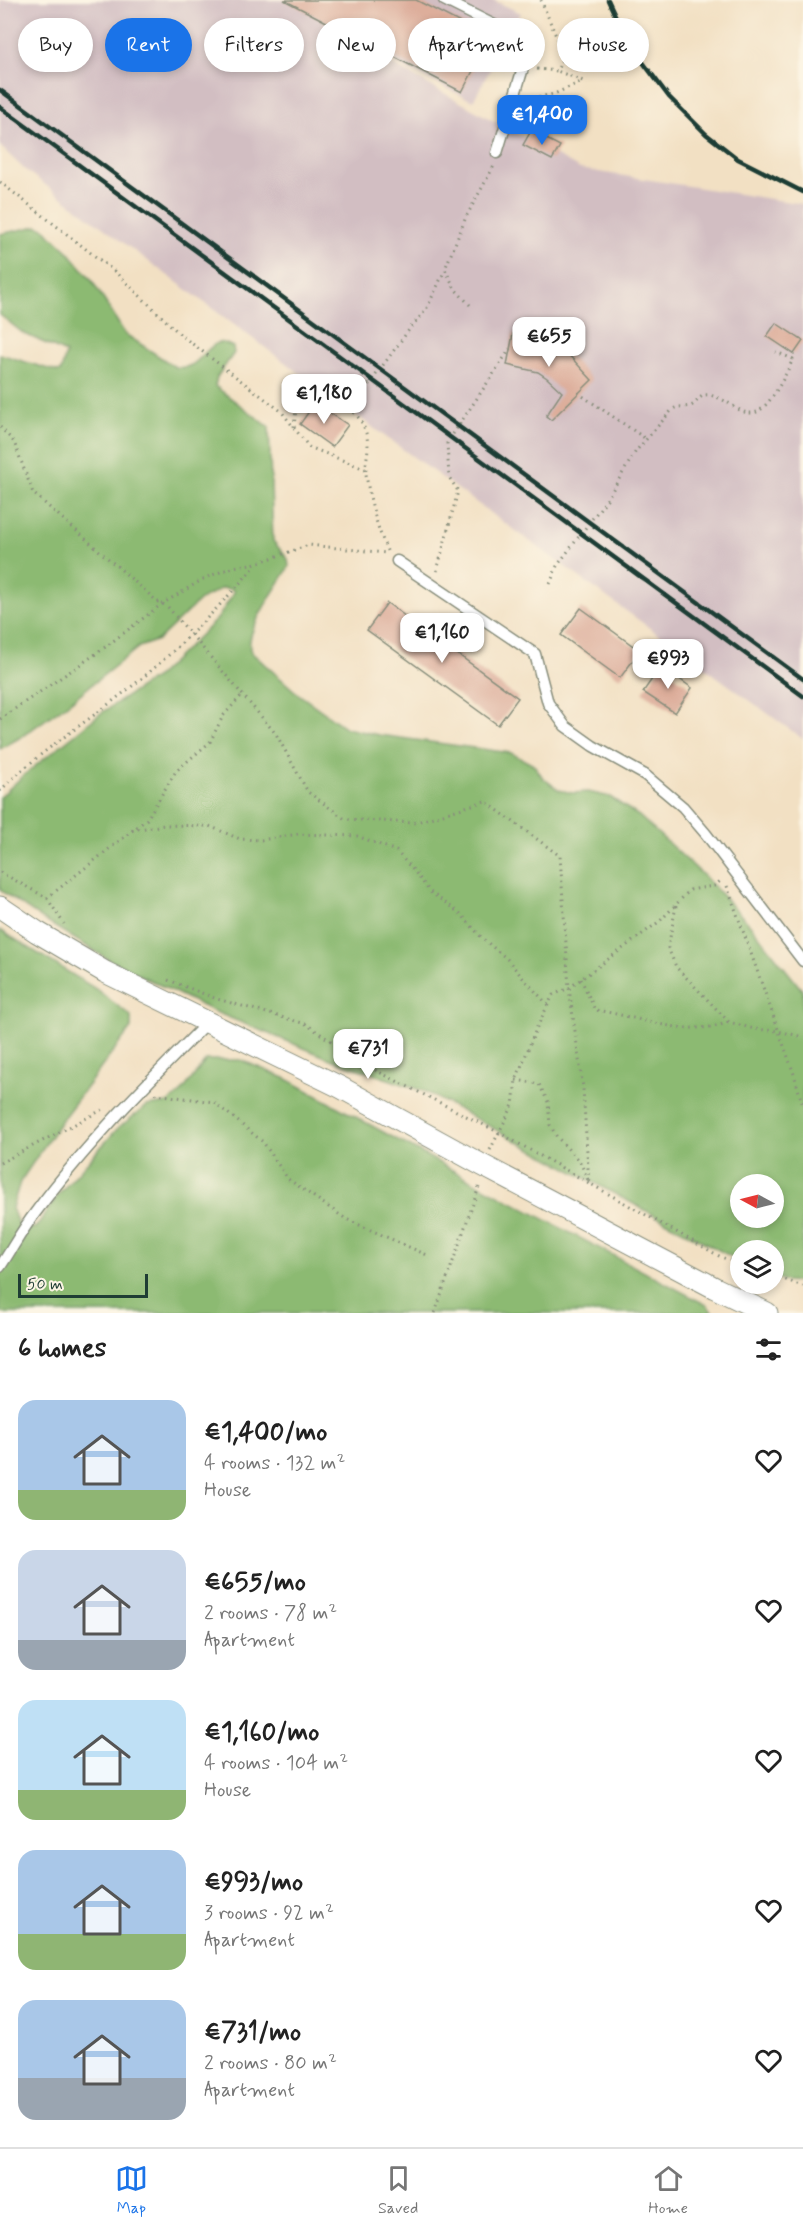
<!DOCTYPE html>
<html lang="en">
<head>
<meta charset="utf-8">
<style>
	:root { --surface:#fff; --page:#f2f2f2; --text:#222; --muted:#767676; --line:#e0e0e0; --accent:#1a73e8 }
	body { margin:0; font-family:Mynerve,sans-serif; background:var(--page); color:var(--text); height:100vh; display:flex; flex-direction:column; font-size:22px; white-space:nowrap }
	* { box-sizing:border-box; margin:0 }
	p { font-size:20px; color:var(--muted) }
	.icon { flex:none; width:33px; height:33px; fill:none; stroke:currentColor; stroke-width:2; stroke-linecap:round; stroke-linejoin:round }
	.map { position:relative; height:1313px; overflow:hidden }
	.details { display:flex; flex-direction:column; background:var(--surface); flex:1 }
	.details>* { flex:none }
	.top-card { position:absolute; left:18px; top:18px; width:768px; height:54px; display:flex; gap:12px }
	.needle { width:39px; rotate:277deg }
	.controls { position:absolute; left:730px; top:1174px; display:grid; gap:12px }
	.controls a { display:grid; place-items:center; width:54px; height:54px; border-radius:50%; background:var(--surface); box-shadow:0 3px 9px #0003; font-size:30px }
	.scale { position:absolute; left:18px; bottom:15px; width:130px; box-sizing:border-box; padding-left:6px; border:3px solid #1f3d34; border-top:0; font-size:16px; line-height:21px; white-space:nowrap; color:#1f3d34; -webkit-text-stroke:4px #fcf5e5; paint-order:stroke }
	.price { position:absolute; translate:-50% -51px; padding:0 14px; border-radius:12px; background:#fff; color:#222; font-size:20px; line-height:39px; filter:drop-shadow(0 2px 3px #0008) }
	.price::after { content:''; position:absolute; left:50%; top:36px; width:18px; height:14px; margin-left:-9px; background:inherit; clip-path:polygon(0 0,100% 0,50% 100%) }
	.price.current { background:var(--accent); color:#fff }
	ul { padding:0; list-style:none }
	li { display:flex; align-items:center; gap:18px; height:150px; padding:0 18px }
	li span { display:grid; place-items:center; flex:none; width:168px; height:120px; border-radius:18px; color:#555 }
	li>.icon { margin-inline-start:auto }
	span .icon { width:72px; height:72px; fill:#fffc; stroke-width:1 }
	li b { font-size:26px }
	h2 { display:flex; justify-content:space-between; align-items:center; height:72px; padding:0 18px; font-size:26px }
	.pill { padding:0 21px; border-radius:27px; background:var(--surface); box-shadow:0 3px 9px #0003; font-size:21px; line-height:54px }
	.pill.current { background:var(--accent); color:#fff }
	.tab-bar { display:flex; justify-content:space-around; align-items:center; height:84px; border-top:2px solid var(--line); background:var(--surface); font-size:16px; color:var(--muted) }
	.tab-bar a { display:grid; justify-items:center; gap:3px }
	.tab-bar .current { color:var(--accent) }
	.map>svg:first-child { display:block }
	.industrial { fill:#d2bec2 }
	.forest { fill:#8cba72; stroke:#567c53; stroke-width:1.5; fill-rule:evenodd }
	.building { fill:#ddae9b }
	.lines { fill:none; stroke-linecap:round; stroke-linejoin:round }
	.lane-casing { stroke:#888e7c; stroke-width:13 }
	.street-casing { stroke:#888e7c; stroke-width:23 }
	.path { stroke:#888e7c; stroke-width:3; stroke-dasharray:1.5 4.5; stroke-linecap:butt }
	.lane { stroke:#fff; stroke-width:10 }
	.street { stroke:#fff; stroke-width:21 }
	.rail { stroke:#1f3d34; stroke-width:4.5 }
</style>
</head>
<body>
<div class="map">
<svg width="803" height="1313" viewBox="0 0 803 1313">
	<rect width="100%" height="100%" fill="#fcf5e5"/>
	<filter id="ink" filterUnits="userSpaceOnUse"><feTurbulence type="fractalNoise" baseFrequency=".0167" numOctaves="2"/><feDisplacementMap in="SourceGraphic" scale="12" xChannelSelector="R" yChannelSelector="G"/><feConvolveMatrix kernelMatrix="1 2 1 2 8 2 1 2 1" color-interpolation-filters="sRGB"/></filter>
	<filter id="wash" filterUnits="userSpaceOnUse"><feTurbulence type="fractalNoise" baseFrequency=".008" numOctaves="4" result="noise"/><feDisplacementMap in="SourceGraphic" scale="24" xChannelSelector="R" yChannelSelector="G"/><feGaussianBlur stdDeviation="1.35" result="paint"/><feColorMatrix in="noise" values="0 0 0 0 0 0 0 0 0 0 0 0 0 0 0 0 0 1.4 0 .05"/><feComposite in="paint" operator="in"/></filter>
	<g filter="url(#wash)">
		<rect width="100%" height="100%" fill="#f2e0c3"/>
		<!-- industrial -->
		<polygon class="industrial" points="0,0 493,0 521,13 473,101 365,49 580,169 803,204 803,739 383,435 24,169 0,146"/>
		<!-- forest -->
		<g class="forest">
			<path d="M 37,226 L 42,227 L 68,251 L 91,279 L 125,334 L 175,367 C 199,371 203,348 218,343 C 224,341 228,345 233,347 L 234,353 L 217,377 L 215,386 L 269,427 L 273,541 L 288,559 L 289,567 C 279,585 242,633 251,652 L 297,693 L 346,728 L 379,735 L 511,753 L 534,765 L 543,778 L 559,790 L 573,793 L 588,792 L 610,797 L 639,816 L 702,874 L 752,927 L 803,991 L 803,1279 L 799,1282 L 785,1281 L 774,1277 L 774,1251 L 741,1251 L 741,1262 L 426,1092 L 333,1060 L 213,1011 L 111,961 L 44,920 L 0,890 L 0,797 L 24,775 L 101,713 L 158,676 L 218,618 L 234,592 L 232,589 L 222,588 L 200,600 L 158,640 L 139,647 L 70,702 L 21,737 L 0,749 L 0,354 L 58,372 L 61,371 L 66,353 L 23,333 L 0,315 L 0,234 ZM 741,1185 L 774,1185 L 774,1218 L 741,1218 Z"/>
			<polygon points="0,930 96,989 131,1016 131,1028 61,1121 20,1182 12,1208 18,1224 30,1229 36,1227 58,1195 118,1128 147,1106 167,1103 181,1093 206,1060 241,1060 287,1079 474,1182 707,1305 713,1313 0,1313"/>
		</g>
		<g id="blocks">
			<!-- building -->
			<g class="building">
				<polygon points="284,0 416,0 490,38 462,92"/>
				<polygon points="531,131 560,146 552,160 523,145"/>
				<polygon points="776,323 803,341 794,354 767,336"/>
				<polygon points="513,334 546,341 567,353 592,380 551,420 546,416 562,392 547,378 538,372 507,365"/>
				<polygon points="315,403 348,425 332,447 300,424"/>
				<polygon points="387,603 518,698 498,725 367,630"/>
				<polygon points="581,608 640,651 620,678 561,635"/>
				<polygon points="661,666 692,688 675,713 643,692"/>
			</g>
		</g>
	</g>
	<g filter="url(#ink)">
		<use href="#blocks" fill-opacity="0" stroke="#888e7c" stroke-width="1.5"/>
		<g class="lines">
			<defs>
				<g id="lane">
					<polyline points="444,0 510,33 521,42 523,68 497,153"/>
					<polyline points="397,561 535,654 548,703 565,726 593,746 645,775 683,807 706,834 803,961"/>
					<path d="M 0,1267 C 12,1249 22,1230 35,1213 C 86,1144 146,1084 207,1023"/>
				</g>
				<polyline id="street" points="0,907 37,932 105,972 340,1087 482,1165 715,1288 767,1313"/>
			</defs>
			<!-- lane casing -->
			<use href="#lane" class="lane-casing"/>
			<!-- street casing -->
			<use href="#street" class="street-casing"/>
			<!-- path -->
			<g class="path">
				<polyline points="537,69 557,71 564,55 541,0"/>
				<polyline points="528,101 531,98 554,94 583,81 557,71"/>
				<polyline points="0,182 114,271 182,336 281,411 309,447 365,469"/>
				<polyline points="470,305 455,289 445,269 466,217 495,164"/>
				<polyline points="578,393 646,439"/>
				<polyline points="351,409 411,327 426,310 445,270"/>
				<polyline points="0,427 14,442 33,493 158,602 167,606 276,734 308,792 345,819 414,823 485,801 560,856 569,988 583,1088 589,1184"/>
				<path d="M 294,427 L 296,409 L 308,397 C 340,400 366,410 368,446 C 368,455 365,464 366,474 C 370,502 377,527 388,553"/>
				<polyline points="437,571 458,491 449,477 447,443 510,349"/>
				<path d="M 550,584 L 557,566 L 607,499 L 636,451 L 672,410 C 678,405 683,408 690,406 C 696,405 698,397 705,395 C 711,394 721,399 727,402 C 734,406 743,414 752,413 C 768,413 787,372 793,359 L 776,352"/>
				<polyline points="0,719 100,651 162,604 205,578 233,567 257,563 309,545 386,553"/>
				<path d="M 0,791 C 34,756 75,730 114,700 C 167,661 213,614 256,565"/>
				<polyline points="132,830 165,825 209,826 240,839 261,840 298,834 357,836 396,851 415,872 430,892 461,914 482,938 507,959 522,977 548,1005"/>
				<polyline points="0,872 47,898 64,924"/>
				<polyline points="727,886 794,1074 803,1106"/>
				<polyline points="47,898 147,819 176,771 210,742 223,716 242,695"/>
				<polyline points="676,906 668,948 676,967 729,1022 754,1029 778,1031 803,1037"/>
				<path d="M 581,979 L 595,1010 C 639,1016 685,1039 729,1022"/>
				<polyline points="168,980 217,999 306,1024 369,1067 498,1132 721,1257 741,1264"/>
				<polyline points="516,1080 539,1084 548,1102 550,1125 557,1137 580,1162 589,1182"/>
				<polyline points="155,1094 214,1102 263,1142 288,1179 346,1219 427,1255"/>
				<polyline points="490,1150 513,1105 516,1080 536,1029 553,995 569,988 660,921 690,890 714,886 723,879"/>
				<polyline points="0,1163 102,1110"/>
				<polyline points="774,1276 803,1286"/>
				<polyline points="435,1313 480,1184"/>
			</g>
			<!-- lane -->
			<use href="#lane" class="lane"/>
			<!-- street -->
			<use href="#street" class="street"/>
			<!-- rail -->
			<g class="rail">
				<polyline points="608,0 627,41 669,97 706,134 738,159 803,192"/>
				<polyline points="0,90 803,679"/>
				<polyline points="0,107 803,696"/>
			</g>
		</g>
	</g>
</svg>
<div class="controls">
<a><svg class="needle" viewBox="-14 -14 28 28"><path d="M0-13l5 13h-10z" fill="#e53935"/><path d="M0 13l5-13h-10z" fill="#767676"/></svg></a>
<a><svg class="icon" aria-label="layers" viewBox="0 0 24 24"><path d="M12 4l9 5-9 5-9-5zM3 14l9 5 9-5"/></svg></a>
</div>
<div class="scale">50 m</div>
<b class="price current" style="left:542px;top:146px">€1,400</b>
<b class="price" style="left:549px;top:368px">€655</b>
<b class="price" style="left:324px;top:425px">€1,180</b>
<b class="price" style="left:442px;top:664px">€1,160</b>
<b class="price" style="left:668px;top:690px">€993</b>
<b class="price" style="left:368px;top:1080px">€731</b>
<div class="top-card">
<a class="pill">Buy</a>
<a class="pill current">Rent</a>
<a class="pill">Filters</a>
<a class="pill">New</a>
<a class="pill">Apartment</a>
<a class="pill">House</a>
</div>
</div>
<section class="details">
<h2>6 homes<svg class="icon" aria-label="filters" viewBox="0 0 24 24"><path d="M4 7h16M4 17h16"/><circle cx="9" cy="7" r="2"/><circle cx="15" cy="17" r="2"/></svg></h2>
<ul>
<li><span style="background:linear-gradient(#a9c7e8 75%,#8fb573 0)"><svg class="icon" aria-label="home" viewBox="0 0 24 24"><path d="M3 11l9-7 9 7M6 9v11h12V9"/></svg></span><div><b>€1,400/mo</b><p>4 rooms · 132 m²</p><p>House</p></div><svg class="icon" aria-label="heart" viewBox="0 0 24 24"><path d="M12 20l-8-8c-3-5 5-10 8-4 3-6 11-1 8 4z"/></svg></li>
<li><span style="background:linear-gradient(#c9d6e8 75%,#9aa5b1 0)"><svg class="icon" aria-label="home" viewBox="0 0 24 24"><path d="M3 11l9-7 9 7M6 9v11h12V9"/></svg></span><div><b>€655/mo</b><p>2 rooms · 78 m²</p><p>Apartment</p></div><svg class="icon" aria-label="heart" viewBox="0 0 24 24"><path d="M12 20l-8-8c-3-5 5-10 8-4 3-6 11-1 8 4z"/></svg></li>
<li><span style="background:linear-gradient(#bfe0f5 75%,#8fb573 0)"><svg class="icon" aria-label="home" viewBox="0 0 24 24"><path d="M3 11l9-7 9 7M6 9v11h12V9"/></svg></span><div><b>€1,160/mo</b><p>4 rooms · 104 m²</p><p>House</p></div><svg class="icon" aria-label="heart" viewBox="0 0 24 24"><path d="M12 20l-8-8c-3-5 5-10 8-4 3-6 11-1 8 4z"/></svg></li>
<li><span style="background:linear-gradient(#a9c7e8 70%,#8fb573 0)"><svg class="icon" aria-label="home" viewBox="0 0 24 24"><path d="M3 11l9-7 9 7M6 9v11h12V9"/></svg></span><div><b>€993/mo</b><p>3 rooms · 92 m²</p><p>Apartment</p></div><svg class="icon" aria-label="heart" viewBox="0 0 24 24"><path d="M12 20l-8-8c-3-5 5-10 8-4 3-6 11-1 8 4z"/></svg></li>
<li><span style="background:linear-gradient(#a9c7e8 65%,#9aa5b1 0)"><svg class="icon" aria-label="home" viewBox="0 0 24 24"><path d="M3 11l9-7 9 7M6 9v11h12V9"/></svg></span><div><b>€731/mo</b><p>2 rooms · 80 m²</p><p>Apartment</p></div><svg class="icon" aria-label="heart" viewBox="0 0 24 24"><path d="M12 20l-8-8c-3-5 5-10 8-4 3-6 11-1 8 4z"/></svg></li>
</ul>
</section>
<nav class="tab-bar">
<a class="current"><svg class="icon" aria-label="map" viewBox="0 0 24 24"><path d="M3 6l6-2 6 2 6-2v14l-6 2-6-2-6 2zM9 4v14M15 6v14"/></svg>Map</a>
<a><svg class="icon" aria-label="saved" viewBox="0 0 24 24"><path d="M7 4h10v16l-5-4-5 4z"/></svg>Saved</a>
<a><svg class="icon" aria-label="home" viewBox="0 0 24 24"><path d="M3 11l9-7 9 7M6 9v11h12V9"/></svg>Home</a>
</nav>
</body>
</html>
